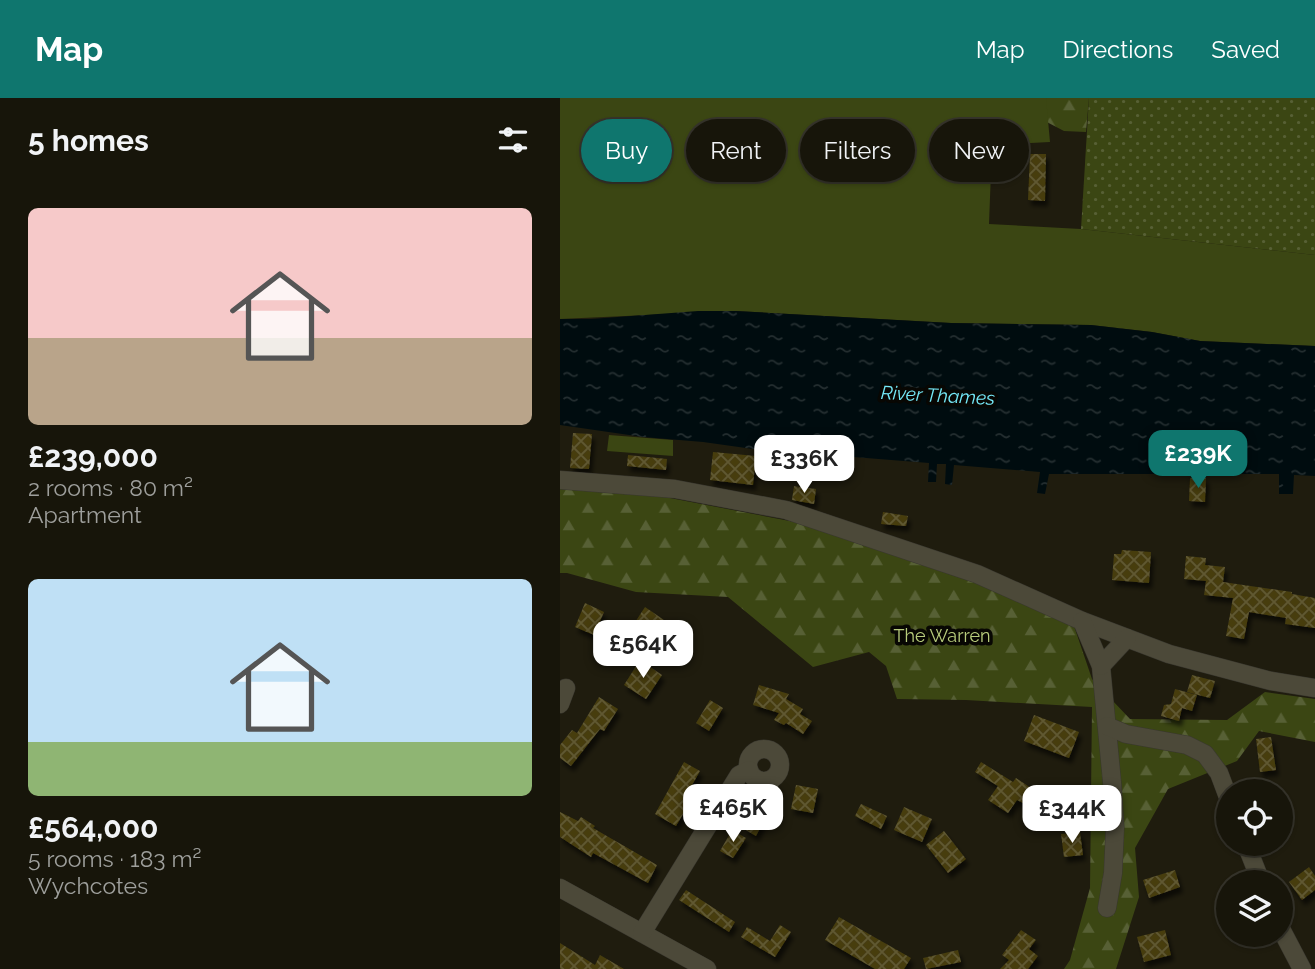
<!DOCTYPE html>
<html lang="en">
<head>
<meta charset="utf-8">
<style>
	:root { --surface:#17150a; --page:#201e13; --text:#f1f3f6; --muted:#9e9f9c; --line:#36342b; --accent:#0f766e }
	body { margin:0; font-family:Raleway,sans-serif; background:var(--page); color:var(--text); height:100vh; display:flex; flex-direction:column; font-size:26px; white-space:nowrap }
	* { box-sizing:border-box; margin:0 }
	p { font-size:23px; color:var(--muted) }
	.icon { flex:none; width:38px; height:38px; fill:none; stroke:currentColor; stroke-width:2; stroke-linecap:round; stroke-linejoin:round }
	.map { position:relative; flex:1; overflow:hidden }
	.side { display:flex; flex-direction:column; background:var(--surface); width:560px }
	.side>* { flex:none }
	.top-card { position:absolute; left:21px; top:21px; width:628px; height:63px; display:flex; gap:14px }
	.tools { position:absolute; left:656px; top:681px; display:grid; gap:14px }
	.tools a { display:grid; place-items:center; width:77px; height:77px; border-radius:50%; background:var(--surface); box-shadow:0 2px 5px #0004,0 0 0 2px var(--line); font-size:35px }
	.price { position:absolute; translate:-50% -60px; padding:0 16px; border-radius:14px; background:#fff; color:#222; font-size:23px; line-height:46px; filter:drop-shadow(0 2px 4px #0008) }
	.price::after { content:''; position:absolute; left:50%; top:42px; width:21px; height:16px; margin-left:-10px; background:inherit; clip-path:polygon(0 0,100% 0,50% 100%) }
	.price.on { background:var(--accent); color:#fff }
	ul { padding:0; list-style:none }
	li { display:grid; align-content:center; gap:14px; height:371px; padding:0 28px }
	li span { display:grid; place-items:center; height:217px; border-radius:10px; color:#555 }
	li>.icon { margin-inline-start:auto }
	span .icon { width:126px; height:126px; fill:#fffc; stroke-width:1 }
	li b { font-size:30px }
	h2 { display:flex; justify-content:space-between; align-items:center; height:84px; padding:0 28px; font-size:30px }
	.tag { padding:0 24px; border-radius:32px; background:var(--surface); box-shadow:0 2px 5px #0004,0 0 0 2px var(--line); font-size:24px; line-height:63px }
	.tag.on { background:var(--accent); color:#fff }
	header { display:flex; align-items:center; gap:42px; box-sizing:border-box; height:98px; padding:0 35px; background:var(--accent); color:#fff }
	header strong { font-size:33px }
	nav { display:flex; gap:38px; margin-inline-start:auto; font-size:24px }
	main { display:flex; flex:1; min-height:0 }
	.map>svg:first-child { display:block }
	.grass { fill:url(#grass-dots) }
	.forest { fill:url(#forest-firs) }
	.park { fill:#3b4613 }
	.water { fill:url(#water-ripples) }
	.building { fill:url(#building-cross-hatch); filter:url(#shadow) }
	.lines { fill:none; stroke-linecap:round; stroke-linejoin:round }
	.minor-casing { stroke:#39372f; stroke-width:19 }
	.minor { stroke:#4c4939; stroke-width:18 }
	.labels { text-anchor:middle; stroke-width:7; stroke-linejoin:round; paint-order:stroke }
	.park-label { font-size:18px; fill:#b8cc7c; stroke:#080703 }
	.water-label { font-size:19px; font-style:italic; fill:#75eaf9; stroke:#080703 }
</style>
</head>
<body>
<header>
<strong>Map</strong>
<nav><a>Map</a><a>Directions</a><a>Saved</a></nav>
</header>
<main>
<section class="side">
<h2>5 homes<svg class="icon" aria-label="filters" viewBox="0 0 24 24"><path d="M4 7h16M4 17h16"/><circle cx="9" cy="7" r="2"/><circle cx="15" cy="17" r="2"/></svg></h2>
<ul>
<li><span style="background:linear-gradient(#f6c9c9 60%,#b9a48a 0)"><svg class="icon" aria-label="home" viewBox="0 0 24 24"><path d="M3 11l9-7 9 7M6 9v11h12V9"/></svg></span><div><b>£239,000</b><p>2 rooms · 80 m²</p><p>Apartment</p></div></li>
<li><span style="background:linear-gradient(#bfe0f5 75%,#8fb573 0)"><svg class="icon" aria-label="home" viewBox="0 0 24 24"><path d="M3 11l9-7 9 7M6 9v11h12V9"/></svg></span><div><b>£564,000</b><p>5 rooms · 183 m²</p><p>Wychcotes</p></div></li>
</ul>
</section>
<div class="map">
<svg width="755" height="871" viewBox="0 0 755 871">
	<defs>
		<pattern id="grass-dots" width="8" height="8" patternUnits="userSpaceOnUse" patternTransform="scale(1.75)"><rect width="8" height="8" fill="#3b4613"/><path d="M2 2h.1M6 6h.1" fill="none" stroke="#576035" stroke-width="1.8" stroke-linecap="round"/></pattern>
		<pattern id="forest-firs" width="22" height="20" patternUnits="userSpaceOnUse" patternTransform="scale(1.75)"><rect width="22" height="20" fill="#3b4613"/><path d="M5 1l3.5 6h-7zM16 11l3.5 6h-7z" fill="#576035"/></pattern>
		<pattern id="water-ripples" width="26" height="14" patternUnits="userSpaceOnUse" patternTransform="scale(1.75)"><rect width="26" height="14" fill="#000c0f"/><path d="M2 4q2-2 4 0t4 0M15 11q2-2 4 0t4 0" fill="none" stroke="#252f31"/></pattern>
		<pattern id="building-cross-hatch" width="8" height="8" patternUnits="userSpaceOnUse" patternTransform="scale(1.75)"><rect width="8" height="8" fill="#463d11"/><path d="M0 0l8 8M0 8l8-8" fill="none" stroke="#615933"/></pattern>
		<filter id="shadow"><feDropShadow dx="3" dy="5.5" stdDeviation="2" flood-color="#0009"/></filter>
	</defs>
	<rect width="100%" height="100%" fill="#1f1c0e"/>
	<!-- grass -->
	<polygon class="grass" points="529,0 755,0 755,157 521,131"/>
	<!-- forest -->
	<g class="forest">
		<polygon points="481,0 529,0 526,34 504,33 481,21"/>
		<polygon points="0,391 84,395 235,424 408,479 514,528 532,581 570,621 667,622 705,594 755,601 755,644 699,633 677,663 608,691 575,750 579,799 556,871 504,871 510,862 530,790 532,609 406,602 337,601 326,568 309,554 253,569 168,499 76,494 7,475 0,475"/>
	</g>
	<!-- park -->
	<g class="park">
		<polygon points="0,0 486,0 490,44 432,47 429,126 521,131 755,157 755,248 640,243 592,234 531,227 391,225 175,213 0,221"/>
		<polygon points="49,337 113,342 113,358 47,353"/>
	</g>
	<!-- water -->
	<polygon class="water" points="138,213 176,213 391,225 531,227 592,234 640,243 755,248 755,378 734,377 733,396 719,396 719,376 489,376 485,396 477,395 480,374 394,367 392,387 385,386 386,366 377,366 376,384 368,384 369,365 268,357 224,351 220,376 206,374 209,349 204,348 202,352 200,352 143,344 83,339 0,327 0,221 31,221"/>
	<!-- building -->
	<g class="building">
		<polygon points="470,56 486,56 485,103 468,102"/>
		<polygon points="13,335 32,336 29,371 10,370"/>
		<polygon points="153,354 196,358 193,387 150,382"/>
		<polygon points="68,357 107,361 106,372 67,368"/>
		<polygon points="630,380 646,380 645,404 629,403"/>
		<polygon points="234,388 256,391 254,406 232,402"/>
		<polygon points="323,414 348,418 346,428 321,426"/>
		<polygon points="562,452 591,454 589,485 552,482 554,456 561,456"/>
		<polygon points="626,458 646,460 645,467 665,469 663,484 732,494 732,496 755,500 755,530 725,526 726,520 689,514 684,541 666,538 673,500 644,497 646,483 624,481"/>
		<polygon points="25,505 44,514 34,537 15,529"/>
		<polygon points="85,509 104,522 86,547 68,535"/>
		<polygon points="80,562 102,577 86,601 64,587"/>
		<polygon points="632,577 655,583 650,600 627,594"/>
		<polygon points="199,587 229,596 226,601 243,611 240,616 252,623 243,636 226,625 224,627 214,622 219,615 193,607"/>
		<polygon points="615,591 637,597 632,613 622,610 619,623 601,618 604,607 611,606"/>
		<polygon points="39,599 58,611 44,633 40,631 11,668 0,660 0,647 12,632 17,635"/>
		<polygon points="150,602 163,610 149,633 136,625"/>
		<polygon points="474,617 519,634 509,660 464,643"/>
		<polygon points="711,639 716,672 700,674 696,641"/>
		<polygon points="124,664 140,673 123,703 129,706 116,728 95,716"/>
		<polygon points="421,664 453,684 456,680 474,692 465,706 457,702 448,715 428,702 438,688 415,674"/>
		<polygon points="236,687 258,691 253,715 231,711"/>
		<polygon points="197,706 209,713 196,738 184,731"/>
		<polygon points="301,706 327,718 321,731 295,718"/>
		<polygon points="344,709 372,721 362,744 334,732"/>
		<polygon points="0,714 18,723 21,719 35,728 33,730 97,767 88,785 33,755 31,759 0,739"/>
		<polygon points="172,732 186,740 173,760 160,753"/>
		<polygon points="384,733 406,761 388,775 366,747"/>
		<polygon points="520,734 523,757 504,759 501,736"/>
		<polygon points="749,769 755,778 755,792 742,802 729,784"/>
		<polygon points="615,772 620,789 589,800 583,782"/>
		<polygon points="126,792 175,824 169,834 119,802"/>
		<polygon points="279,819 351,860 344,871 315,871 265,842"/>
		<polygon points="220,827 231,834 215,859 181,839 187,829 210,843"/>
		<polygon points="461,832 476,842 469,851 478,858 468,871 440,871 449,862 442,857"/>
		<polygon points="605,832 611,857 584,864 577,839"/>
		<polygon points="0,845 35,867 40,857 64,871 0,871"/>
		<polygon points="398,852 401,864 366,871 363,860"/>
	</g>
	<g class="lines">
		<defs>
			<g id="minor">
				<polyline points="0,382 115,391 226,412 417,476 522,523 609,556 711,583 755,590"/>
				<polyline points="522,523 541,568 552,684 555,730 553,775 547,810"/>
				<polyline points="541,568 567,540"/>
				<polyline points="0,606 6,590"/>
				<polyline points="547,628 566,636 627,647 645,656 659,675 668,699"/>
				<circle cx="204" cy="667" r="16"/>
				<polyline points="686,746 701,784"/>
				<polyline points="0,790 147,871"/>
				<polyline points="721,831 742,871"/>
				<polyline points="82,835 179,677 189,672"/>
			</g>
		</defs>
		<!-- minor casing -->
		<use href="#minor" class="minor-casing"/>
		<!-- minor -->
		<use href="#minor" class="minor"/>
	</g>
	<g class="labels">
		<!-- park labels -->
		<g class="park-label">
			<text x="382" y="544">The Warren</text>
		</g>
		<!-- water labels -->
		<g class="water-label">
			<text transform="translate(378 297) rotate(3)" y="7">River Thames</text>
		</g>
	</g>
</svg>
<div class="tools">
<a><svg class="icon" aria-label="locate" viewBox="0 0 24 24"><circle cx="12" cy="12" r="6"/><path d="M12 2v4M12 18v4M2 12h4M18 12h4"/></svg></a>
<a><svg class="icon" aria-label="layers" viewBox="0 0 24 24"><path d="M12 4l9 5-9 5-9-5zM3 14l9 5 9-5"/></svg></a>
</div>
<b class="price on" style="left:638px;top:392px">£239K</b>
<b class="price" style="left:244px;top:397px">£336K</b>
<b class="price" style="left:83px;top:582px">£564K</b>
<b class="price" style="left:173px;top:746px">£465K</b>
<b class="price" style="left:512px;top:747px">£344K</b>
<div class="top-card">
<a class="tag on">Buy</a>
<a class="tag">Rent</a>
<a class="tag">Filters</a>
<a class="tag">New</a>
</div>
</div>
</main>
</body>
</html>
